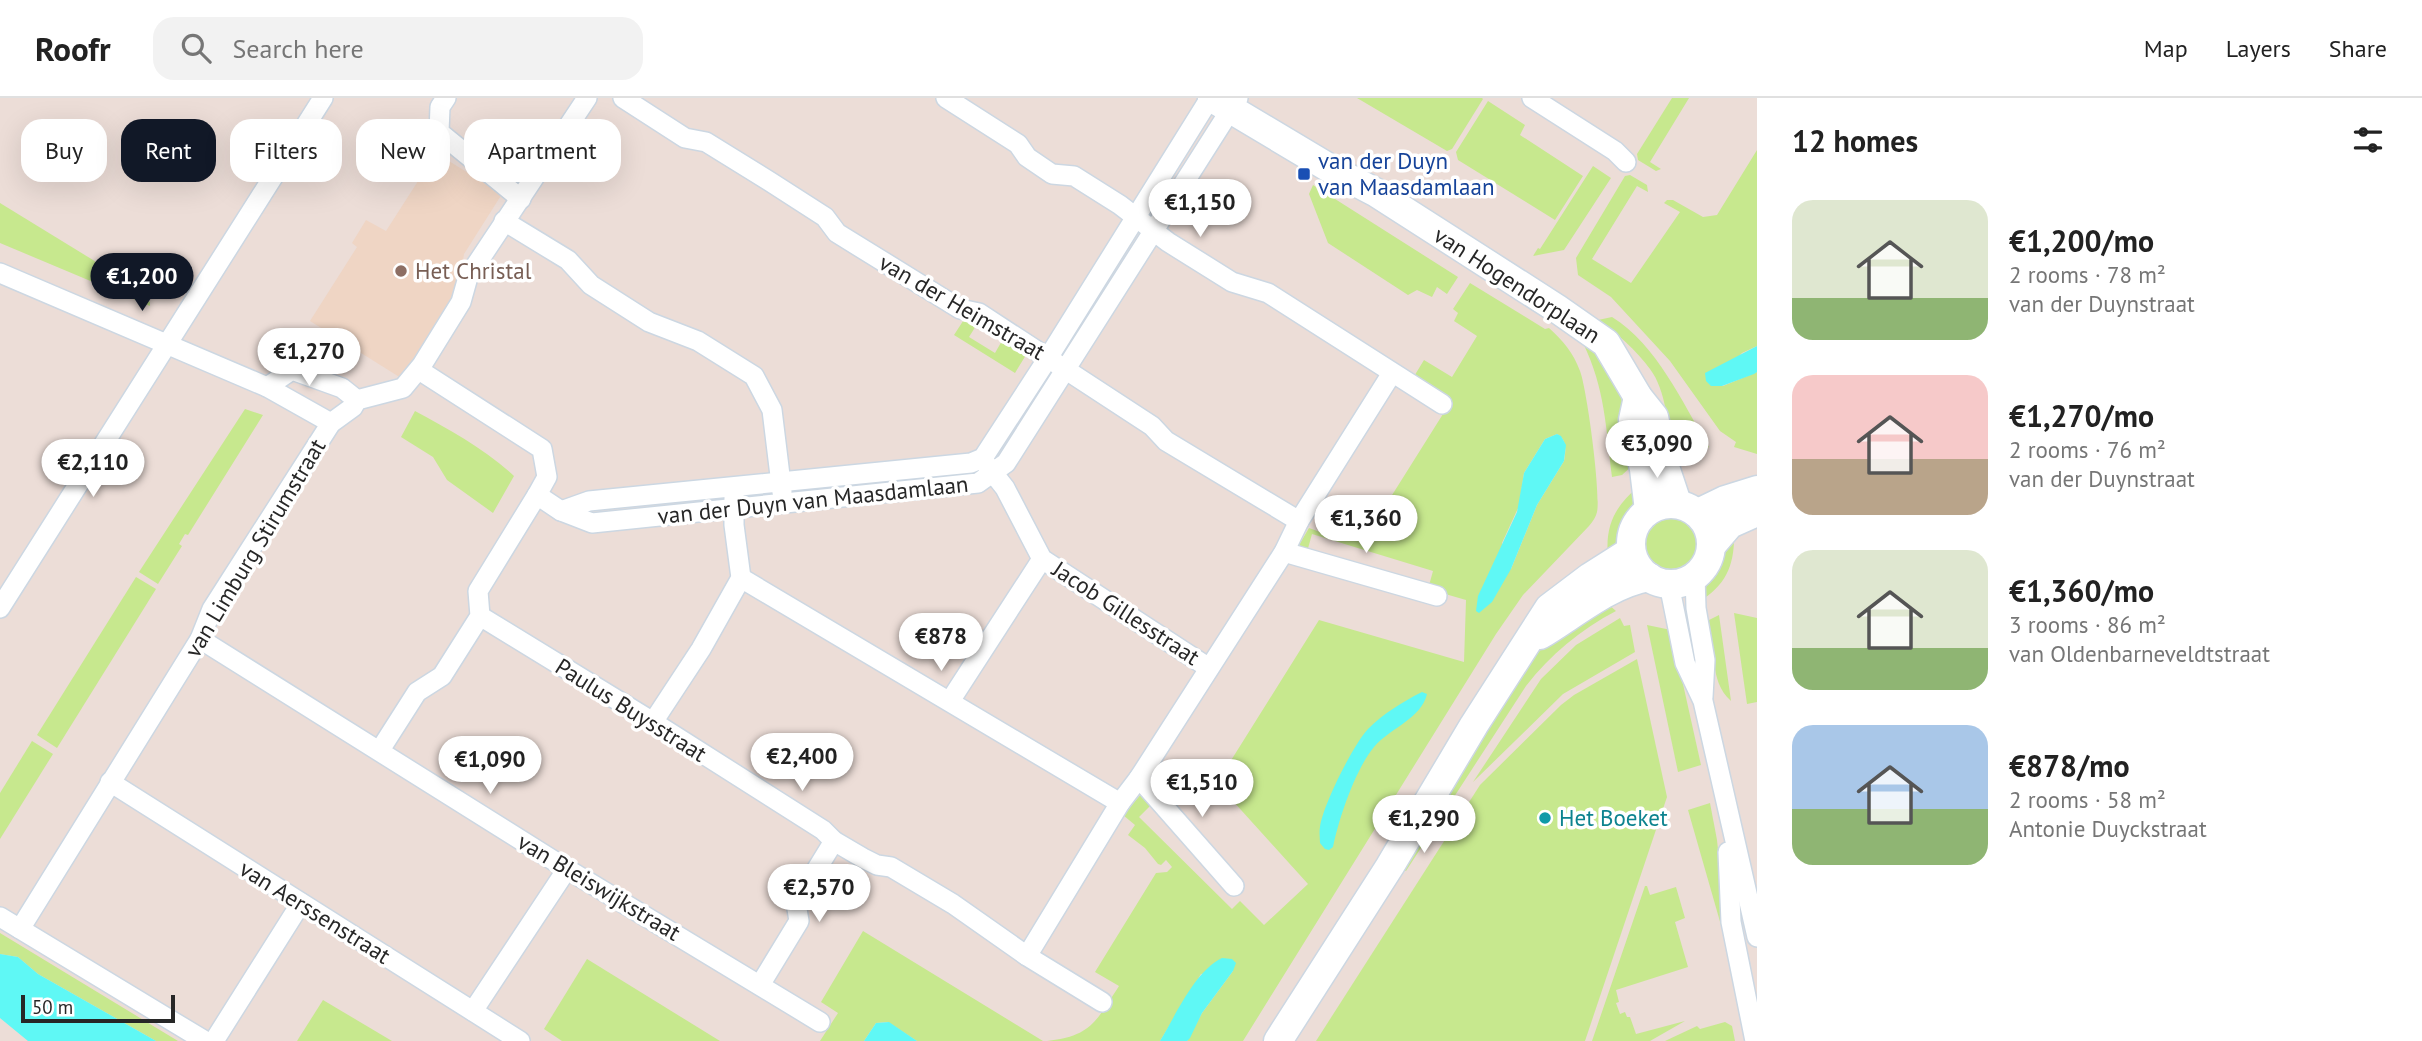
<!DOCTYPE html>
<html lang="en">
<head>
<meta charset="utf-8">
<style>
	:root { --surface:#fff; --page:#f2f2f2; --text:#222; --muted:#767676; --line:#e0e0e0; --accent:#111827 }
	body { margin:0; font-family:"PT Sans",sans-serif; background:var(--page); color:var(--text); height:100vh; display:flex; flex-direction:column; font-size:26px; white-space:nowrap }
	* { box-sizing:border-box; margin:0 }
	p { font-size:23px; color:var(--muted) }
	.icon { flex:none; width:38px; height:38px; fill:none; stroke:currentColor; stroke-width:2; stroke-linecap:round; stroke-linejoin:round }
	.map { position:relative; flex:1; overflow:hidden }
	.panel { display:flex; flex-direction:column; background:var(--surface); width:665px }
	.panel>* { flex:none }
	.top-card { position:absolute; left:21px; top:21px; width:665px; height:63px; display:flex; gap:14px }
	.scale { position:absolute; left:21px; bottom:18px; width:154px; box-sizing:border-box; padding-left:7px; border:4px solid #272727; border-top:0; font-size:19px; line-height:24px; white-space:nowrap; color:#272727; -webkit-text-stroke:5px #fff; paint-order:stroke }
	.price { position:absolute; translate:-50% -60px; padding:0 16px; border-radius:24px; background:#fff; color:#222; font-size:23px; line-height:46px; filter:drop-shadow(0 2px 4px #0008) }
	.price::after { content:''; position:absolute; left:50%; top:42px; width:21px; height:16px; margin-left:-10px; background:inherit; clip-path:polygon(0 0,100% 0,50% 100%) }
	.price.selected { background:var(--accent); color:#fff }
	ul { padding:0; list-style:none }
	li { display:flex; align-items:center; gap:21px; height:175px; padding:0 35px }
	li span { display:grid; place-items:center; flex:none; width:196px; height:140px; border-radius:21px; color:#555 }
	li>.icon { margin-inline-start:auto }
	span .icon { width:84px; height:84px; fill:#fffc; stroke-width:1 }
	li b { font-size:30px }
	h2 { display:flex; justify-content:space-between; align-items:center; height:84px; padding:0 35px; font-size:30px }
	.chip { padding:0 24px; border-radius:21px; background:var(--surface); box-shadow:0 7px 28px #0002; font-size:24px; line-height:63px }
	.chip.selected { background:var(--accent); color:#fff }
	header { display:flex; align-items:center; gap:42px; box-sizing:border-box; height:98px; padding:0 35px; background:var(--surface); border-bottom:2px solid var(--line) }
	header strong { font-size:33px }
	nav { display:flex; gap:38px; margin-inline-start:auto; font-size:24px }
	.search { width:490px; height:63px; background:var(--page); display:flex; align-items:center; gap:18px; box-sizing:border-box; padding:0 24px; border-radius:21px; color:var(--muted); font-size:26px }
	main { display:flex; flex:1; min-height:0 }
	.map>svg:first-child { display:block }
	.education { fill:#efd5c4 }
	.green { fill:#c7e88e; fill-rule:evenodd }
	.water { fill:#5ff8f5 }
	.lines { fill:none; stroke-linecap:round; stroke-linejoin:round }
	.street-casing { stroke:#ccd7e2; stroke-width:22 }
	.secondary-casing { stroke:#ccd7e2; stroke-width:31 }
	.street { stroke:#fff; stroke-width:19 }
	.secondary { stroke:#fff; stroke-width:28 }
	.transit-dot { fill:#1a4fb4; stroke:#fff; stroke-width:2.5 }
	.education-dot { fill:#8d6e63; stroke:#fff; stroke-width:2.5 }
	.culture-dot { fill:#0f9aa8; stroke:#fff; stroke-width:2.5 }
	.labels { text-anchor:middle; stroke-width:7; stroke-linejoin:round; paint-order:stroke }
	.transit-label { font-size:23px; fill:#164399; stroke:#fff; text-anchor:start }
	.education-label { font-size:23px; fill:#785e54; stroke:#fff; text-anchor:start }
	.street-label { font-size:23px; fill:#272727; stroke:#fff }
	.culture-label { font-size:23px; fill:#0d838f; stroke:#fff; text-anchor:start }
</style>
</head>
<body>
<header>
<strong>Roofr</strong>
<div class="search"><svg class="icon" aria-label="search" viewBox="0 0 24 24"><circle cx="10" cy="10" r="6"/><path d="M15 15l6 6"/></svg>Search here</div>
<nav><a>Map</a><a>Layers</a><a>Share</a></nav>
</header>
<main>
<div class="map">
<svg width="1757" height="943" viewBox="0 0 1757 943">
	<rect width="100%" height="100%" fill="#ecddd7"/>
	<!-- education -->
	<polygon class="education" points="436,55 502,96 464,156 459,189 401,280 310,223 357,149 352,145 366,122 386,133"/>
	<!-- green -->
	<g class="green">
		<polygon points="1357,0 1482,0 1483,1 1452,51 1447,53"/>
		<polygon points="1672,0 1689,0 1650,64 1661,71 1656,73 1638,62 1637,56"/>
		<polygon points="1488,3 1525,27 1520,37 1583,78 1555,122 1458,62 1456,54"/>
		<polygon points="1757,52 1757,248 1742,255 1711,288 1723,288 1757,274 1757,356 1734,349 1736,344 1720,333 1670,263 1611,199 1578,177 1576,160 1625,78 1630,77 1647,87 1648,94 1637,88 1592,161 1631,185 1680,114 1664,105 1667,102 1673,102 1703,119 1717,117"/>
		<polygon points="1593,68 1611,80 1564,152 1533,158 1538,150 1540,151"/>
		<polygon points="1313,87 1458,179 1447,196 1437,189 1432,199 1417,192 1408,197 1328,145 1309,96"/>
		<polygon points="0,105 93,162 150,204 150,208 0,145"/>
		<path d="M 1470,185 L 1545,231 L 1549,230 C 1563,243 1573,254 1580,273 C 1587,291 1601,396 1597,414 C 1596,419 1593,423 1589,428 L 1523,497 L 1496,536 L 1243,943 L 1187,943 L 1202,915 L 1233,873 L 1201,876 L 1160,943 L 1047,943 C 1092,938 1096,923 1119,888 L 1095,874 L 1156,775 L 1167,774 L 1172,769 L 1166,762 L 1161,767 L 1158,766 L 1145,750 L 1128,737 L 1135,727 L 1123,717 L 1143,694 L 1153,705 L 1139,719 L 1232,811 L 1240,803 L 1264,827 L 1308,786 L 1223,692 L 1225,672 L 1319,522 L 1464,564 L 1466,502 L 1428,491 L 1433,473 L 1312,436 L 1307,454 L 1301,451 L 1299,447 L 1309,430 L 1320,434 L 1332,414 L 1348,425 L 1351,422 L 1360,421 L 1367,415 L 1377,421 L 1443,316 L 1443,312 L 1413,280 L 1424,262 L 1452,279 L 1477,238 L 1454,223 L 1458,215 L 1453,211 ZM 1557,336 C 1567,341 1566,353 1564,363 L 1537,407 L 1511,471 L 1502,445 L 1519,408 L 1524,375 L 1545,341 Z"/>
		<path d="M 1612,219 C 1657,247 1682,304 1709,349 L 1685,361 L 1671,356 C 1669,330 1666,292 1650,271 C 1637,253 1616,234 1598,222 Z"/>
		<polygon points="965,220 979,223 969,239 995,255 1003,241 1024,252 1026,257 1015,275 954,237"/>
		<path d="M 1583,245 C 1593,252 1605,261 1611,273 C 1625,300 1628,336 1635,365 L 1622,377 L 1612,379 C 1606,330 1605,290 1583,245 Z"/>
		<polygon points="245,311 263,317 188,437 185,436 179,446 182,448 158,486 139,474"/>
		<path d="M 415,313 C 450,332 485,351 514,378 L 493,415 L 447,382 L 433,359 L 401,339 Z"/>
		<path d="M 1638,389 L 1640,397 L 1624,430 L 1621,444 L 1608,458 C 1605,428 1615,408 1638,389 Z"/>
		<circle cx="1671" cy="445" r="26"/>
		<path d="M 1734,434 C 1735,463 1728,485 1703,501 L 1706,479 L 1714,469 L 1722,447 Z"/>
		<polygon points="136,479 156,491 57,650 37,637"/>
		<path d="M 1608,506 L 1616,513 C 1580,532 1551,556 1526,588 L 1406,773 L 1403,772 L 1526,568 L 1552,539 Z"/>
		<polygon points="1734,515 1757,520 1757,604 1747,606"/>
		<path d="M 1719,517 L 1731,603 C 1707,581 1719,551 1705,524 Z"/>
		<polygon points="1620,520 1624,528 1630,527 1635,554 1563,596 1473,684 1541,581 1576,547"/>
		<polygon points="1647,527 1671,532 1701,667 1678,674"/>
		<polygon points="1637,561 1667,699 1585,943 1316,943 1480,687 1561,607 1574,597"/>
		<polygon points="32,643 53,656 0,741 0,695"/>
		<polygon points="1710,705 1717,742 1729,855 1688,712"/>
		<polygon points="1645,788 1647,788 1650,797 1676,789 1685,820 1675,824 1688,869 1616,892 1619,904 1616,905 1620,916 1625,914 1627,919 1630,919 1636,936 1685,923 1650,943 1592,943"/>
		<polygon points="863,833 1043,943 917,943 888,924 876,925 864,943 820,943 838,915 821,904"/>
		<polygon points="0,835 178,943 156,943 38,876 18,859 0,856"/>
		<polygon points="587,861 720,943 562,943 544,931"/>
		<polygon points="323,902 392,943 297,943"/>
		<polygon points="1725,924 1732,928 1735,943 1665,943 1697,928 1700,931"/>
	</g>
	<!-- water -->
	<g class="water">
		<polygon points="1757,248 1757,274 1754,276 1722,288 1711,288 1706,283 1705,275"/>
		<polygon points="1557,336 1561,338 1566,347 1564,363 1537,407 1511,471 1492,504 1479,515 1476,513 1478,498 1517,414 1524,375 1545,341"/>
		<path d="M 1422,594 L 1427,596 C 1421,621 1390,630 1374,649 C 1355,672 1339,720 1333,749 L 1329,752 L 1325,751 L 1320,745 C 1320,740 1319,734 1320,729 C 1323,707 1353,647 1368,631 C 1383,616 1402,604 1422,594 Z"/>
		<polygon points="0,856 18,859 38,876 156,943 28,943 0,920"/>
		<path d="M 1222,860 L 1232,861 L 1236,865 L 1233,873 L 1202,915 L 1190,940 L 1187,943 L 1160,943 C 1176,917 1194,874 1222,860 Z"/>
		<polygon points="889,924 917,943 864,943 876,925"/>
	</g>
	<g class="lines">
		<defs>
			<g id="street">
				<polyline points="446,0 440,9 439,34 521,101"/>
				<polyline points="623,0 685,40 706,44 769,83 825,119 837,135 960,211 979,215 1152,328 1166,343 1299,423"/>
				<polyline points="946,0 1018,46 1027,59 1052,76 1074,78 1120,107 1168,144 1232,184 1268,195 1442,306"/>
				<polyline points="1532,0 1615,53 1626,64"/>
				<polyline points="504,123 568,162 591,187 649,224 698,243 754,278 772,312 782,394"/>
				<polyline points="0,175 267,289 331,325"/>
				<polyline points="419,272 542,351 547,379 537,397 561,413 592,425 978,385 1006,365 1238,0"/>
				<polyline points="267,289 292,272 342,290 357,302"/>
				<polyline points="986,366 1005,390 1042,461 1209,570"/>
				<polyline points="561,413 589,403 971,365 983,360 1048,260 1210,0"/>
				<polyline points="1284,454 1437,498"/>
				<polyline points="1695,478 1696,510 1705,562 1703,599"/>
				<polyline points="741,480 1120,705"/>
				<polyline points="1669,486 1685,565 1703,603 1757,839"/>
				<polyline points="0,510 323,0"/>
				<polyline points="480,518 653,624 823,732 834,743 863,760 877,767 891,769 953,806 1027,858 1102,904"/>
				<polyline points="200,541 567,771 820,924"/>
				<polyline points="950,603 1042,461"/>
				<polyline points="653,624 701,551 741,480 734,427 734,398"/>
				<polyline points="380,652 417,594 442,578 480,518 478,493 537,397"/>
				<polyline points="1139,680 1234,788"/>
				<polyline points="110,684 520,943"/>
				<polyline points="1728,754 1731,824 1755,943"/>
				<polyline points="0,819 205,943"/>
				<polyline points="20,831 200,541 212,511 331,325 353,309 357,302 403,290 422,267 461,204 468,179 587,0"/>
				<polyline points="1027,858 1120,705 1139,680 1284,454 1299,423 1392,275"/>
				<polyline points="760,887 799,823 796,805 834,743"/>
				<polyline points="473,913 567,771"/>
				<polyline points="214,943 301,805"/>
			</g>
			<g id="secondary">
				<polyline points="1212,0 1331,71 1375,94 1556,210 1606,245 1638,299 1654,319 1664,366 1677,405"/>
				<polyline points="1638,299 1633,322 1644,371 1649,412"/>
				<circle cx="1671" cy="446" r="40"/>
				<polyline points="1698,415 1725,402 1757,392"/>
				<polyline points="1712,447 1730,426 1757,414"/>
				<path d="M 1540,537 C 1574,517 1609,486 1649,479"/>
				<polyline points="1278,943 1390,768 1474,627 1549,510 1590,479 1631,453"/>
			</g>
		</defs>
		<!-- street casing -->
		<use href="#street" class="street-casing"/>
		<!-- secondary casing -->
		<use href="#secondary" class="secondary-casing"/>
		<!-- street -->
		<use href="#street" class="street"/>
		<!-- secondary -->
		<use href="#secondary" class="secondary"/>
	</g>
	<!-- markers -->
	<rect class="transit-dot" x="1297" y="69" width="14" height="14" rx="3.5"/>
	<circle class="education-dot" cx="401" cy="173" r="7"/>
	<circle class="culture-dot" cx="1545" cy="720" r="7"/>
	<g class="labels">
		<!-- transit labels -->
		<g class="transit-label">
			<text x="1318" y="71">van der Duyn<tspan x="1318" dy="26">van Maasdamlaan</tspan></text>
		</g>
		<!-- education labels -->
		<g class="education-label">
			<text x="415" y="181">Het Christal</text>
		</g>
		<!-- street labels -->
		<g class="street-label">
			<text transform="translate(1517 187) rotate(33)" y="8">van Hogendorplaan</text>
			<text transform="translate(962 209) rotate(30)" y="8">van der Heimstraat</text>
			<text transform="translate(813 402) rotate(-6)" y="8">van der Duyn van Maasdamlaan</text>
			<text transform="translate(255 450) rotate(-59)" y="8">van Limburg Stirumstraat</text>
			<text transform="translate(1126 515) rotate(33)" y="8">Jacob Gillesstraat</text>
			<text transform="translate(631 612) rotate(32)" y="8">Paulus Buysstraat</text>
			<text transform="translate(599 789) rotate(31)" y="8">van Bleiswijkstraat</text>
			<text transform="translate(315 814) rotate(32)" y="8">van Aerssenstraat</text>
		</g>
		<!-- culture labels -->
		<g class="culture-label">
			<text x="1559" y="728">Het Boeket</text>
		</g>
	</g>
</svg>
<div class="scale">50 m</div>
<b class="price" style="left:1200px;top:141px">€1,150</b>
<b class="price selected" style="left:142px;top:215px">€1,200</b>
<b class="price" style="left:309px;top:290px">€1,270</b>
<b class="price" style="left:1657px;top:382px">€3,090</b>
<b class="price" style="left:93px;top:401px">€2,110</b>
<b class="price" style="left:1366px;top:457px">€1,360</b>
<b class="price" style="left:941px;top:575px">€878</b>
<b class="price" style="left:802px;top:695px">€2,400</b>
<b class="price" style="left:490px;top:698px">€1,090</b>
<b class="price" style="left:1202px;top:721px">€1,510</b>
<b class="price" style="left:1424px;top:757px">€1,290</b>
<b class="price" style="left:819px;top:826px">€2,570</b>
<div class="top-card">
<a class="chip">Buy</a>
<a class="chip selected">Rent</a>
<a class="chip">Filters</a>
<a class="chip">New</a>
<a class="chip">Apartment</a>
</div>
</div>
<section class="panel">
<h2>12 homes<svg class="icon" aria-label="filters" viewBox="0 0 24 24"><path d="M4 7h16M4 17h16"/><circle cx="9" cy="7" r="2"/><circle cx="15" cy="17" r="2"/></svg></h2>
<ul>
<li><span style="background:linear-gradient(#dfe7d0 70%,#8fb573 0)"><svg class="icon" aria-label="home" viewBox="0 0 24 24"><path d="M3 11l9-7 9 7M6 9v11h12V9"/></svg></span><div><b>€1,200/mo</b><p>2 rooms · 78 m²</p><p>van der Duynstraat</p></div></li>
<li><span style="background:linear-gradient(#f6c9c9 60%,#b9a48a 0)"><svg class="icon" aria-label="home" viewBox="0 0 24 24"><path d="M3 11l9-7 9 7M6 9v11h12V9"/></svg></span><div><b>€1,270/mo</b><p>2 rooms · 76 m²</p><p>van der Duynstraat</p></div></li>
<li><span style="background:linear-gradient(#dfe7d0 70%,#8fb573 0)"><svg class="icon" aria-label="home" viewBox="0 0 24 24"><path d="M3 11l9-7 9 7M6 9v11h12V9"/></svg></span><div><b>€1,360/mo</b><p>3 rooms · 86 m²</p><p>van Oldenbarneveldtstraat</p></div></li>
<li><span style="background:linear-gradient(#a9c7e8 60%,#8fb573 0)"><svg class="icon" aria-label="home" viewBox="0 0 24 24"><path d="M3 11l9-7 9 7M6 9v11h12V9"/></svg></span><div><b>€878/mo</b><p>2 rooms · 58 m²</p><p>Antonie Duyckstraat</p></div></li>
</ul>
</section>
</main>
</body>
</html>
